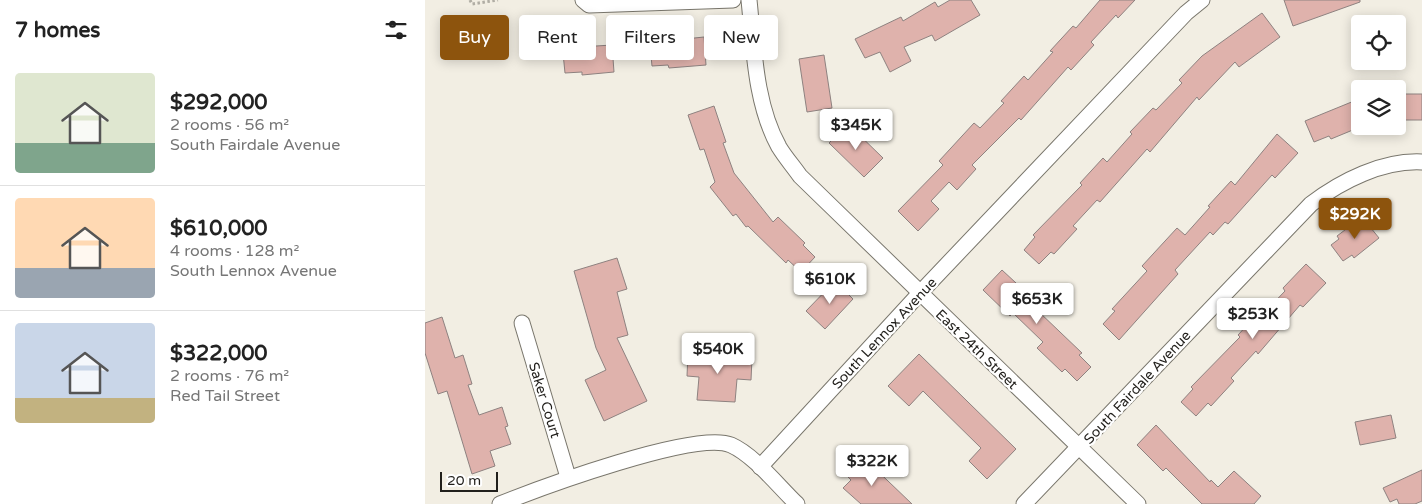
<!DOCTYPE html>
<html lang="en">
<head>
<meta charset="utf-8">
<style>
	:root { --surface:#fff; --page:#f2f2f2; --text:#222; --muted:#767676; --line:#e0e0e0; --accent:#8d540d }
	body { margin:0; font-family:"Varela Round",sans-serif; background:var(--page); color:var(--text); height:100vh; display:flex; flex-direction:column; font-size:19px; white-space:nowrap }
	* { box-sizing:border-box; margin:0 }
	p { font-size:16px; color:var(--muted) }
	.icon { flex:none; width:28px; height:28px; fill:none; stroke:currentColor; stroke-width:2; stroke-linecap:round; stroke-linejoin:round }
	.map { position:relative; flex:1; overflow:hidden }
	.sheet { display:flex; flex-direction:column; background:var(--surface); width:425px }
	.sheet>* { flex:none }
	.guide { position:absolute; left:15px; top:15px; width:475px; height:45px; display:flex; gap:10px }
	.tools { position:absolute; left:926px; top:15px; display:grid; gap:10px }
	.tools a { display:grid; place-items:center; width:55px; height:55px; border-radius:5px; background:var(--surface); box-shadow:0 2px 12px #0003; font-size:25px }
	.scale { position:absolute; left:15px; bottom:12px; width:58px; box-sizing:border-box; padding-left:5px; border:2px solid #211f1b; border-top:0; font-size:14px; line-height:18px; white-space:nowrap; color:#211f1b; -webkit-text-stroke:4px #fff; paint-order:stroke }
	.price { position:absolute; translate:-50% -42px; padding:0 11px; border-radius:5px; background:#fff; color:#222; font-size:16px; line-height:32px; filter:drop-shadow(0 1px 2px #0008) }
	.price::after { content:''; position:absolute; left:50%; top:30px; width:15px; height:11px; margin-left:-8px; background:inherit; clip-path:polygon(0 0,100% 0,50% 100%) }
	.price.current { background:var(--accent); color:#fff }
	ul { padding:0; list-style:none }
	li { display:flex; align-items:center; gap:15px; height:125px; padding:0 15px }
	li+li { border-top:1px solid var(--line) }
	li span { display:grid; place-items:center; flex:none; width:140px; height:100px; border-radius:5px; color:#555 }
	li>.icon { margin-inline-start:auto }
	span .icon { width:60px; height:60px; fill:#fffc; stroke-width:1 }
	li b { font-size:21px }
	h2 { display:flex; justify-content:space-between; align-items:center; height:60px; padding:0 15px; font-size:21px }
	.pill { padding:0 18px; border-radius:5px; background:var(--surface); box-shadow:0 2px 12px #0003; font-size:18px; line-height:45px }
	.pill.current { background:var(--accent); color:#fff }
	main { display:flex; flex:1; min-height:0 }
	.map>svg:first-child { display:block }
	.building { fill:#dfb2ac; stroke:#8e8280 }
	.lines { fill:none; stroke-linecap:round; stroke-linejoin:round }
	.street-casing { stroke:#79766c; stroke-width:17 }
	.path { stroke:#b0ada4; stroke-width:3; stroke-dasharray:2.5 2.5; stroke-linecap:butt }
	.street { stroke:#fff; stroke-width:15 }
	.labels { text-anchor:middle; stroke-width:4.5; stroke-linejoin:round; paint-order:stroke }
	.street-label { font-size:14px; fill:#211f1b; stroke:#fff }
</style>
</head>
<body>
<main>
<section class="sheet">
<h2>7 homes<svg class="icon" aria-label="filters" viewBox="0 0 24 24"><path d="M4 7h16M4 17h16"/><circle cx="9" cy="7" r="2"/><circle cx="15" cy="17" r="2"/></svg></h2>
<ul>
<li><span style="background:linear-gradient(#dfe7d0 70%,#7fa58c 0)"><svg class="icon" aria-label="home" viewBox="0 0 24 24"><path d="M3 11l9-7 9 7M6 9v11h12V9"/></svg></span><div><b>$292,000</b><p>2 rooms · 56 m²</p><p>South Fairdale Avenue</p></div></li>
<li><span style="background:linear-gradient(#ffd9b3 70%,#9aa5b1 0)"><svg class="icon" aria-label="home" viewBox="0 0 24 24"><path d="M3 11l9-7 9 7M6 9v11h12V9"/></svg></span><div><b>$610,000</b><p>4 rooms · 128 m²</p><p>South Lennox Avenue</p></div></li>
<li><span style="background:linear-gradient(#c9d6e8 75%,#c2b280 0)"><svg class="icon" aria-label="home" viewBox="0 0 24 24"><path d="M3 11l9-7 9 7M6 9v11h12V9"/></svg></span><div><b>$322,000</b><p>2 rooms · 76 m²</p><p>Red Tail Street</p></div></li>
</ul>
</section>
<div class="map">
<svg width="997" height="504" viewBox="0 0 997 504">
	<rect width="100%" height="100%" fill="#f2eee3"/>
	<!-- building -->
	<g class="building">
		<polygon points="525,0 546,0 555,15 510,41 507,35 479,47 486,61 465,72 455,52 440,58 430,39 476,17 478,21 510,2 513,7"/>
		<polygon points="675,0 710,0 693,18 691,15 666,42 669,45 646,70 643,67 596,120 594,118 547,165 551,169 532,190 524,182 506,201 514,209 493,231 473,211 518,165 514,161 549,123 555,128 579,103 576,101 599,76 603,80 628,52 625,51 648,26 651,28"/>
		<polygon points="859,0 935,0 935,2 868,26"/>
		<polygon points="837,13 855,37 814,67 810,62 774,100 772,97 725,152 722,149 675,202 672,200 648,226 652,229 629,254 626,252 614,264 599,250 610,237 608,235 657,185 655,183 678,158 682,162 707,134 705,132 728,108 731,110 757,83 754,80 777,56"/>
		<polygon points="279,37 281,65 244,68 243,65 227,66 225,46 242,44 241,41"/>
		<polygon points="187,45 189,72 157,75 157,72 140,73 138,53 155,51 155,47"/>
		<polygon points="399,55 407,108 382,112 374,59"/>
		<rect x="972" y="94" width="25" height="26"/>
		<polygon points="929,101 935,114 935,127 906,139 904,136 889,142 880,121"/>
		<polygon points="289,106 301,142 298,143 309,173 348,222 353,217 380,243 378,245 390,257 376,272 363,260 361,263 323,226 321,227 311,214 308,216 285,187 290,182 279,149 275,150 263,115"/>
		<polygon points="423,124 458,158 439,177 404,143"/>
		<polygon points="852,134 873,153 850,178 847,175 803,224 800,222 788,235 785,232 750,270 753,274 694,340 678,324 690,311 687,309 722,271 717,266 752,228 760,235 785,207 783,206 806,181 810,185"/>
		<polygon points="937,217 954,238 929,258 927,255 918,261 906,245 914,239 912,236"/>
		<polygon points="192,258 202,289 192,292 203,335 192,338 222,401 179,421 160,380 181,370 171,348 149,271"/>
		<polygon points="881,264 901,283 878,307 875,305 833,354 831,351 806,378 809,381 786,406 783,403 771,416 756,402 768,389 766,387 815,337 813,335 836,310 839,313 860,291 858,288"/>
		<polygon points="577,270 605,296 602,299 613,311 657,353 654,355 666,367 652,381 640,369 637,372 612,348 618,342 588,313 585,316 558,290"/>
		<polygon points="410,281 428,299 400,329 381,311"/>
		<polygon points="17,317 30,358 38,355 47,384 43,385 54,415 77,407 83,426 80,427 86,444 65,451 70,466 47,474 22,391 13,394 0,353 0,323"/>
		<polygon points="263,353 327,358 326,380 312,379 310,402 272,400 274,377 262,376"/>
		<polygon points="494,354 591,449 562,479 544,461 556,448 498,391 484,406 463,386"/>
		<polygon points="966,415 971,438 935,445 930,422"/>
		<polygon points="731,425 785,482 786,480 793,487 809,471 836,496 829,504 777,504 741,468 738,471 712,445"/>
		<polygon points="439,458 487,504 436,504 418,488 426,480 422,476"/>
		<polygon points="997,470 997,501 990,504 974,504 972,499 965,502 958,488"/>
	</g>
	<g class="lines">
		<defs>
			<g id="street">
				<polyline points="158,0 164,5 308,0"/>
				<path d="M 324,0 C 329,48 330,104 354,147 C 360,157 368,166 375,176 L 713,504"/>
				<polyline points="97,323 143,477"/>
				<polyline points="335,467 495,293 761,13 777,0"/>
				<path d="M 75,504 C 115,488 271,430 306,445 C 329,455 354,487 372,504"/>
				<path d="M 599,504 L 886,204 C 916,181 958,160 997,162"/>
			</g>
		</defs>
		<!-- street casing -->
		<use href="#street" class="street-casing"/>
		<!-- path -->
		<polyline class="path" points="45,0 47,4 73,0"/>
		<!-- street -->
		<use href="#street" class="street"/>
	</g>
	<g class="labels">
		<!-- street labels -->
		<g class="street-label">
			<text transform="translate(459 333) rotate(-47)" y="5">South Lennox Avenue</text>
			<text transform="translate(552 349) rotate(44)" y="5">East 24th Street</text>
			<text transform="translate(712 387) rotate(-47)" y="5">South Fairdale Avenue</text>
			<text transform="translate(120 400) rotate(73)" y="5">Saker Court</text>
		</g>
	</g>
</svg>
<div class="tools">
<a><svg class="icon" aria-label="locate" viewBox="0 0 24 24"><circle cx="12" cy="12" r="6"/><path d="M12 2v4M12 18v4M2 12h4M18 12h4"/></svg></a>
<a><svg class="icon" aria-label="layers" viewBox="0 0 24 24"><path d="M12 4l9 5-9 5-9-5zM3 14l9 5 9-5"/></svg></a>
</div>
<div class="scale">20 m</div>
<b class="price" style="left:431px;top:151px">$345K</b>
<b class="price current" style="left:930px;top:240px">$292K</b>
<b class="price" style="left:405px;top:305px">$610K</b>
<b class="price" style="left:612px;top:325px">$653K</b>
<b class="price" style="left:828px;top:340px">$253K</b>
<b class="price" style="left:293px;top:375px">$540K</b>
<b class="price" style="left:447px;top:487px">$322K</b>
<div class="guide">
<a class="pill current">Buy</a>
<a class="pill">Rent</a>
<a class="pill">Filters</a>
<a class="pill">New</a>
</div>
</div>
</main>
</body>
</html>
